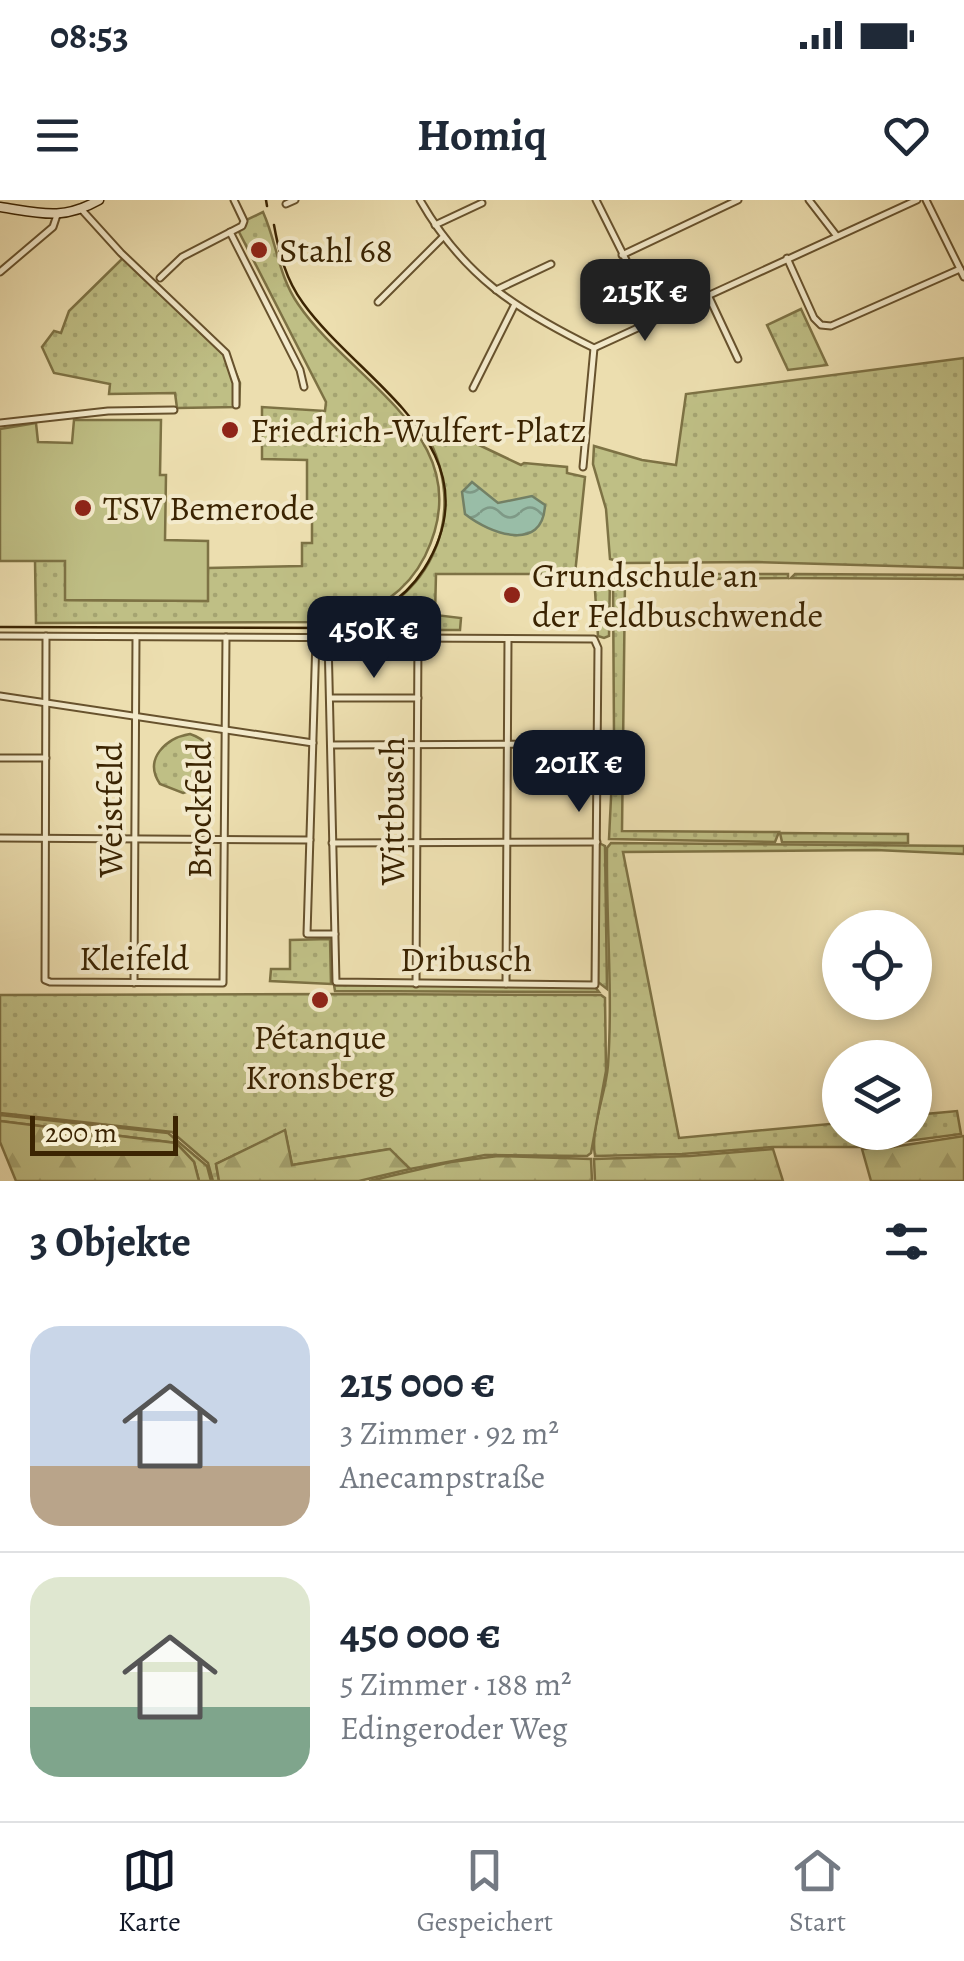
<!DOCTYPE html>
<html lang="de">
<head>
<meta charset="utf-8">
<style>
	:root { --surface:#fff; --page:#f6f6f7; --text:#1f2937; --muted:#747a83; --line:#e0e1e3; --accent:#111827 }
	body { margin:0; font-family:Alegreya,serif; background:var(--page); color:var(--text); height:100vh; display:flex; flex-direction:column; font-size:38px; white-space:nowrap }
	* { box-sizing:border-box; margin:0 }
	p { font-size:32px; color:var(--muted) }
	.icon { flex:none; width:55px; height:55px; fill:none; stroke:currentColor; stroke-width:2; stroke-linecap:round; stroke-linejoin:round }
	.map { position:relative; height:981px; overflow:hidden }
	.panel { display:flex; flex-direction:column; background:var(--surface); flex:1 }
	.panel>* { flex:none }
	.buttons { position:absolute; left:822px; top:710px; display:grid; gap:20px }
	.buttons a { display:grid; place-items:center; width:110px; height:110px; border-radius:50%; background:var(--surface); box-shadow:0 5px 15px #0003; font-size:50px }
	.scale { position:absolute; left:30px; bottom:25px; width:148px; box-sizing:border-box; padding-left:10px; border:5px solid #3b2402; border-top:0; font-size:28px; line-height:35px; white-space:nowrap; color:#3b2402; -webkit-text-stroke:8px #f3eacb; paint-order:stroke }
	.price { position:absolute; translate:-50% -85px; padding:0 22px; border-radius:20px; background:var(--accent); color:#fff; font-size:32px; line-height:65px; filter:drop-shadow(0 2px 5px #0008) }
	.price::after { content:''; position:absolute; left:50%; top:60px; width:30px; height:22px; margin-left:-15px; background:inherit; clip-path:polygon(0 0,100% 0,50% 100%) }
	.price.selected { background:#222; color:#fff }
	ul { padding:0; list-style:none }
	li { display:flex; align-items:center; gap:30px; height:250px; padding:0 30px }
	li+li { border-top:2px solid var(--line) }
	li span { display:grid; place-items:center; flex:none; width:280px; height:200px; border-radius:30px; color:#555 }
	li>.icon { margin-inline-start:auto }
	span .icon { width:120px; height:120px; fill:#fffc; stroke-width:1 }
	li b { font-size:42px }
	h2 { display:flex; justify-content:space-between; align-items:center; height:120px; padding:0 30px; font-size:42px }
	.status { display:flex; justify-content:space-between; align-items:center; height:70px; padding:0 50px; background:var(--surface); direction:ltr }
	.status svg { height:28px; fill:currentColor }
	header { display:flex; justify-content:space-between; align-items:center; height:130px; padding:0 30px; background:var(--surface); font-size:45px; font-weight:700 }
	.tab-bar { display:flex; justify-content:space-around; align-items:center; height:140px; border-top:2px solid var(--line); background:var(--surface); font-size:28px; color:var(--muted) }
	.tab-bar a { display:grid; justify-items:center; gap:5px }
	.tab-bar .selected { color:var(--accent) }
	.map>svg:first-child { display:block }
	.green { fill:url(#green-dots); stroke:#7d7244; stroke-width:2.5 }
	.forest { fill:url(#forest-firs); stroke:#7d7244; stroke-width:2.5 }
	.pitch { fill:#bfbf85; stroke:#7d7244; stroke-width:2.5 }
	.water { fill:url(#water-waves); stroke:#738065; stroke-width:2.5 }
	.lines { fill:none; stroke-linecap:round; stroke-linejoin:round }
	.street-casing { stroke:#67522d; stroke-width:9 }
	.secondary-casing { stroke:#3b2402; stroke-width:11 }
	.street { stroke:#f3eacb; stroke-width:5 }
	.secondary { stroke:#f3eacb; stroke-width:8 }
	.tram { stroke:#3b2402; stroke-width:2.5 }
	.poi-dot { fill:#8f2418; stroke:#f3eacb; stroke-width:4 }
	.labels { text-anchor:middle; stroke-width:8; stroke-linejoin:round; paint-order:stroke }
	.poi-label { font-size:35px; fill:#3b2402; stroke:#f3eacb; text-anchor:start }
	.street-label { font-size:35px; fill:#3b2402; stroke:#f3eacb }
</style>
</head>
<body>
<div class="status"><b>08:53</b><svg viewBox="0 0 49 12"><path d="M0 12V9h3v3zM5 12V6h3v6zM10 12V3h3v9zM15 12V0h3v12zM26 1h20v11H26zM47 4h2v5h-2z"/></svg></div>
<header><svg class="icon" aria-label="menu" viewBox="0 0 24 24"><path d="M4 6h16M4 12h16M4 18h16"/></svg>Homiq<svg class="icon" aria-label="heart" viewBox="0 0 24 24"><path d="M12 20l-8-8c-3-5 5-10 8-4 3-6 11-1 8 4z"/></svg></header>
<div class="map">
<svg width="964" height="981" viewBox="0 0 964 981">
	<defs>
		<pattern id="green-dots" width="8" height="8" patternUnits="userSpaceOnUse" patternTransform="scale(2.5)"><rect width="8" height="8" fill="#bfbf85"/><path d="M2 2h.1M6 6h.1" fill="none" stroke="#a5a471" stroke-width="1.8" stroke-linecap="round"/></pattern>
		<pattern id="forest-firs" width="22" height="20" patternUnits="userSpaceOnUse" patternTransform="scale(2.5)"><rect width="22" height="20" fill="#bfbf85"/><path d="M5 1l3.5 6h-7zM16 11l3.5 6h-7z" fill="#a5a471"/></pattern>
		<pattern id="water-waves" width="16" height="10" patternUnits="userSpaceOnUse" patternTransform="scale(2.5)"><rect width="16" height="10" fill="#99bda7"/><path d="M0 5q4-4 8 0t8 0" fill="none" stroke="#7e9986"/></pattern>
	</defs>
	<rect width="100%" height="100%" fill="#ecdeaf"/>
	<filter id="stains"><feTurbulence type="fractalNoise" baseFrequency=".002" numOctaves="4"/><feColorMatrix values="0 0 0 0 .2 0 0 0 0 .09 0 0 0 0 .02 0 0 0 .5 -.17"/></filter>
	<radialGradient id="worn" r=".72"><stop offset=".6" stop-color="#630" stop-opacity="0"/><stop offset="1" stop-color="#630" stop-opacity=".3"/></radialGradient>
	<!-- green -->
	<g class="green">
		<path d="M 263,12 C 277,43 278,75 298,104 C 352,184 483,238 425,356 C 407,392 374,413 336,422 L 36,423 L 35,360 L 66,360 L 66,400 L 207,401 L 208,368 L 302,366 L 302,343 L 312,343 L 312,314 L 307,314 L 307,260 L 262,259 L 262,207 L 325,211 L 326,202 L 237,28 L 244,21 Z"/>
		<polygon points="126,55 227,152 240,183 239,207 177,208 175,193 109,194 110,184 54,173 42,147 54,131 61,133 69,111"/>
		<polygon points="801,109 827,165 788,170 767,125"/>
		<polygon points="964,158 964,368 757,362 625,363 610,359 606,309 593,264 594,246 642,260 676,265 686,194"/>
		<path d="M 435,224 L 521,265 L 524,263 L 567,267 L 567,273 L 585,277 L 575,374 L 436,374 L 435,415 L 461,418 L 460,430 L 325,430 C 428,415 477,314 421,225 Z"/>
		<polygon points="603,373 610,377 609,436 604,438 598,436 594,376"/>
		<polygon points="624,374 788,374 788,378 625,380 622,631 779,632 775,642 609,639 614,536 613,378 615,374"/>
		<polygon points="795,374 964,375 964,379 791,378"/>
		<path d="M 190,534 C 225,545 218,585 183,593 L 160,584 C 143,559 166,538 190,534 Z"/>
		<polygon points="780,633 908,634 908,643 782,642"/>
		<polygon points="599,643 605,646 607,789 598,782"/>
		<path d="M 611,643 L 964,646 L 964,654 L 876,650 L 623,652 L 679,938 L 840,923 L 840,932 L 915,932 L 915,915 L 957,911 L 961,934 L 862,947 L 773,947 L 682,954 L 595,956 C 590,926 606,895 608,865 C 613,793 606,721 607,648 Z"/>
		<polygon points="330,739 331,784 270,781 271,769 290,769 290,740"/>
		<polygon points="334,785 595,787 599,792 335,791"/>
		<polygon points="343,794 601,795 605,798 606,871 591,953 587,956 485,955 410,969 389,949 292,965 285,931 216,964 219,981 213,981 208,963 172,932 0,913 0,795"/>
		<polygon points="0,915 168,933 207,966 211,981 199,981 194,962 176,943 0,921"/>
	</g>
	<!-- forest -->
	<g class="forest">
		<polygon points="0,921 176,943 194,962 199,981 16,981 0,942"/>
		<polygon points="285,930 292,965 390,949 410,969 359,981 219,981 216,964"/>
		<polygon points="964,936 964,981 871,981 862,949 886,948"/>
		<polygon points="773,949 783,981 595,981 594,959 690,956"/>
		<polygon points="498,956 591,959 592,981 369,981 451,962"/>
	</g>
	<!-- pitch -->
	<polygon class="pitch" points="74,220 161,220 160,275 166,275 165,340 208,341 208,401 65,400 65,361 0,361 0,229 36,223 38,242 72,243"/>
	<!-- water -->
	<path class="water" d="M 472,282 L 498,303 L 532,296 L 545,305 C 543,353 490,334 465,314 L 462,292 Z"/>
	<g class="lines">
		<defs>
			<g id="street">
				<path d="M 420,0 C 464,77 517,110 594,148 L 917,0"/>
				<polyline points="596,0 628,64 654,94 665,115"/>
				<polyline points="809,0 836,35"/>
				<polyline points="926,0 964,77"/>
				<polyline points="286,4 295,0"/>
				<polyline points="82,10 121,53 226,153 236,183 236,205"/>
				<polyline points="435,25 482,3"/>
				<polyline points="230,32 300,170 304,187"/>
				<polyline points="622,55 738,0"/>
				<polyline points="787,58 814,118 821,125 831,126 960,69"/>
				<polyline points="0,72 53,27 57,15"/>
				<polyline points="160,78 182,57 242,26 244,21 234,0"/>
				<polyline points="496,90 551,64"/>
				<polyline points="708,95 738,159"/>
				<polyline points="378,102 443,37"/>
				<polyline points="473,188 514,106"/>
				<polyline points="0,223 108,211 174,210"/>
				<polyline points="583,267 594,148"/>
				<polyline points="0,436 594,439 598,448 595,785 336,782 328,438"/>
				<polyline points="46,436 45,780 50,782 223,783 226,437"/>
				<polyline points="316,438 307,734 335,734"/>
				<polyline points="0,496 313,543"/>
				<polyline points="331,498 418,498"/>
				<polyline points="331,545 596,544"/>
				<polyline points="0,558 46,558"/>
				<polyline points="0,638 310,640"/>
				<polyline points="332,643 597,642"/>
				<polyline points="134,783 136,437"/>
				<polyline points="416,784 418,438"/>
				<polyline points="506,784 508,439"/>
			</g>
			<path id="secondary" d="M 0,7 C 40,13 62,21 99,0"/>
		</defs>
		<!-- street casing -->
		<use href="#street" class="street-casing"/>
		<!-- secondary casing -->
		<use href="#secondary" class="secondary-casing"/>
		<!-- street -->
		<use href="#street" class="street"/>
		<!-- secondary -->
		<use href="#secondary" class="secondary"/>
		<!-- tram -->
		<g class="tram">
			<polyline points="266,0 267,6"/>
			<path d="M 0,427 L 330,428 C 368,422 403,402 424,369 C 499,249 361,184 303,103 C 286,80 279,53 274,25"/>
		</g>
	</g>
	<!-- markers -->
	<g class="poi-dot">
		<circle cx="259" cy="50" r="10"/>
		<circle cx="230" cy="230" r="10"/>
		<circle cx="83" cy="308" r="10"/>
		<circle cx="512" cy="395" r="10"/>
		<circle cx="320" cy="800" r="10"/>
	</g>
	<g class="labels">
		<!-- poi labels -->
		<g class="poi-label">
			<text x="279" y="62">Stahl 68</text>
			<text x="250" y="242">Friedrich-Wulfert-Platz</text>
			<text x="103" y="320">TSV Bemerode</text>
			<text x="532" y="387">Grundschule an<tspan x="532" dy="40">der Feldbuschwende</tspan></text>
			<text x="320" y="849" text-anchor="middle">Pétanque<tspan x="320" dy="40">Kronsberg</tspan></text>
		</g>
		<!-- street labels -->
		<g class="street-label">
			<text transform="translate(110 610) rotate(-90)" y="12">Weistfeld</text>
			<text transform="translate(199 610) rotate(-90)" y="12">Brockfeld</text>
			<text transform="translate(392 611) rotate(-90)" y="12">Wittbusch</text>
			<text x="134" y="770">Kleifeld</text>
			<text x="466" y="771">Dribusch</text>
		</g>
	</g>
	<rect width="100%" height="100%" filter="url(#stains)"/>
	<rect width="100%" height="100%" fill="url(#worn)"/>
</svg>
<div class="buttons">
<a><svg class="icon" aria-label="locate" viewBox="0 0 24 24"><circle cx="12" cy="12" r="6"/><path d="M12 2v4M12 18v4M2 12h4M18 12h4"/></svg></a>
<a><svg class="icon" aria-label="layers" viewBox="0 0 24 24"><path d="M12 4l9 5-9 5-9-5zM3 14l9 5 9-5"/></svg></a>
</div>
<div class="scale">200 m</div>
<b class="price selected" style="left:645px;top:144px">215K €</b>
<b class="price" style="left:374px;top:481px">450K €</b>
<b class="price" style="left:579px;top:615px">201K €</b>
</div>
<section class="panel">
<h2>3 Objekte<svg class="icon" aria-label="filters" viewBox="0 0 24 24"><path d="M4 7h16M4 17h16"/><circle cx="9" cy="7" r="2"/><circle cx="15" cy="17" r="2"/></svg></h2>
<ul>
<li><span style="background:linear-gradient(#c9d6e8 70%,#b9a48a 0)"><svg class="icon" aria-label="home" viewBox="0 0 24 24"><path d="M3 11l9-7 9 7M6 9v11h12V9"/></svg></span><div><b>215 000 €</b><p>3 Zimmer · 92 m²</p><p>Anecampstraße</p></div></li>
<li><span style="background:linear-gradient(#dfe7d0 65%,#7fa58c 0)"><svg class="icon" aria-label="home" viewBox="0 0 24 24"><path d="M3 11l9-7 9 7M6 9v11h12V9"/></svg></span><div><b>450 000 €</b><p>5 Zimmer · 188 m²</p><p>Edingeroder Weg</p></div></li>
</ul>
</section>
<nav class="tab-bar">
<a class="selected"><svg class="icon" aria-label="map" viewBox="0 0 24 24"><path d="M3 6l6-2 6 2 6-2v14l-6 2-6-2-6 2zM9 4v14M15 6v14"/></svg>Karte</a>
<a><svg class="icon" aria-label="saved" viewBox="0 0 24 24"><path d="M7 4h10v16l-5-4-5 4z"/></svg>Gespeichert</a>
<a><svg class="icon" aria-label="home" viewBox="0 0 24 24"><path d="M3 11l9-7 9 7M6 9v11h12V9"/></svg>Start</a>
</nav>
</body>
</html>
